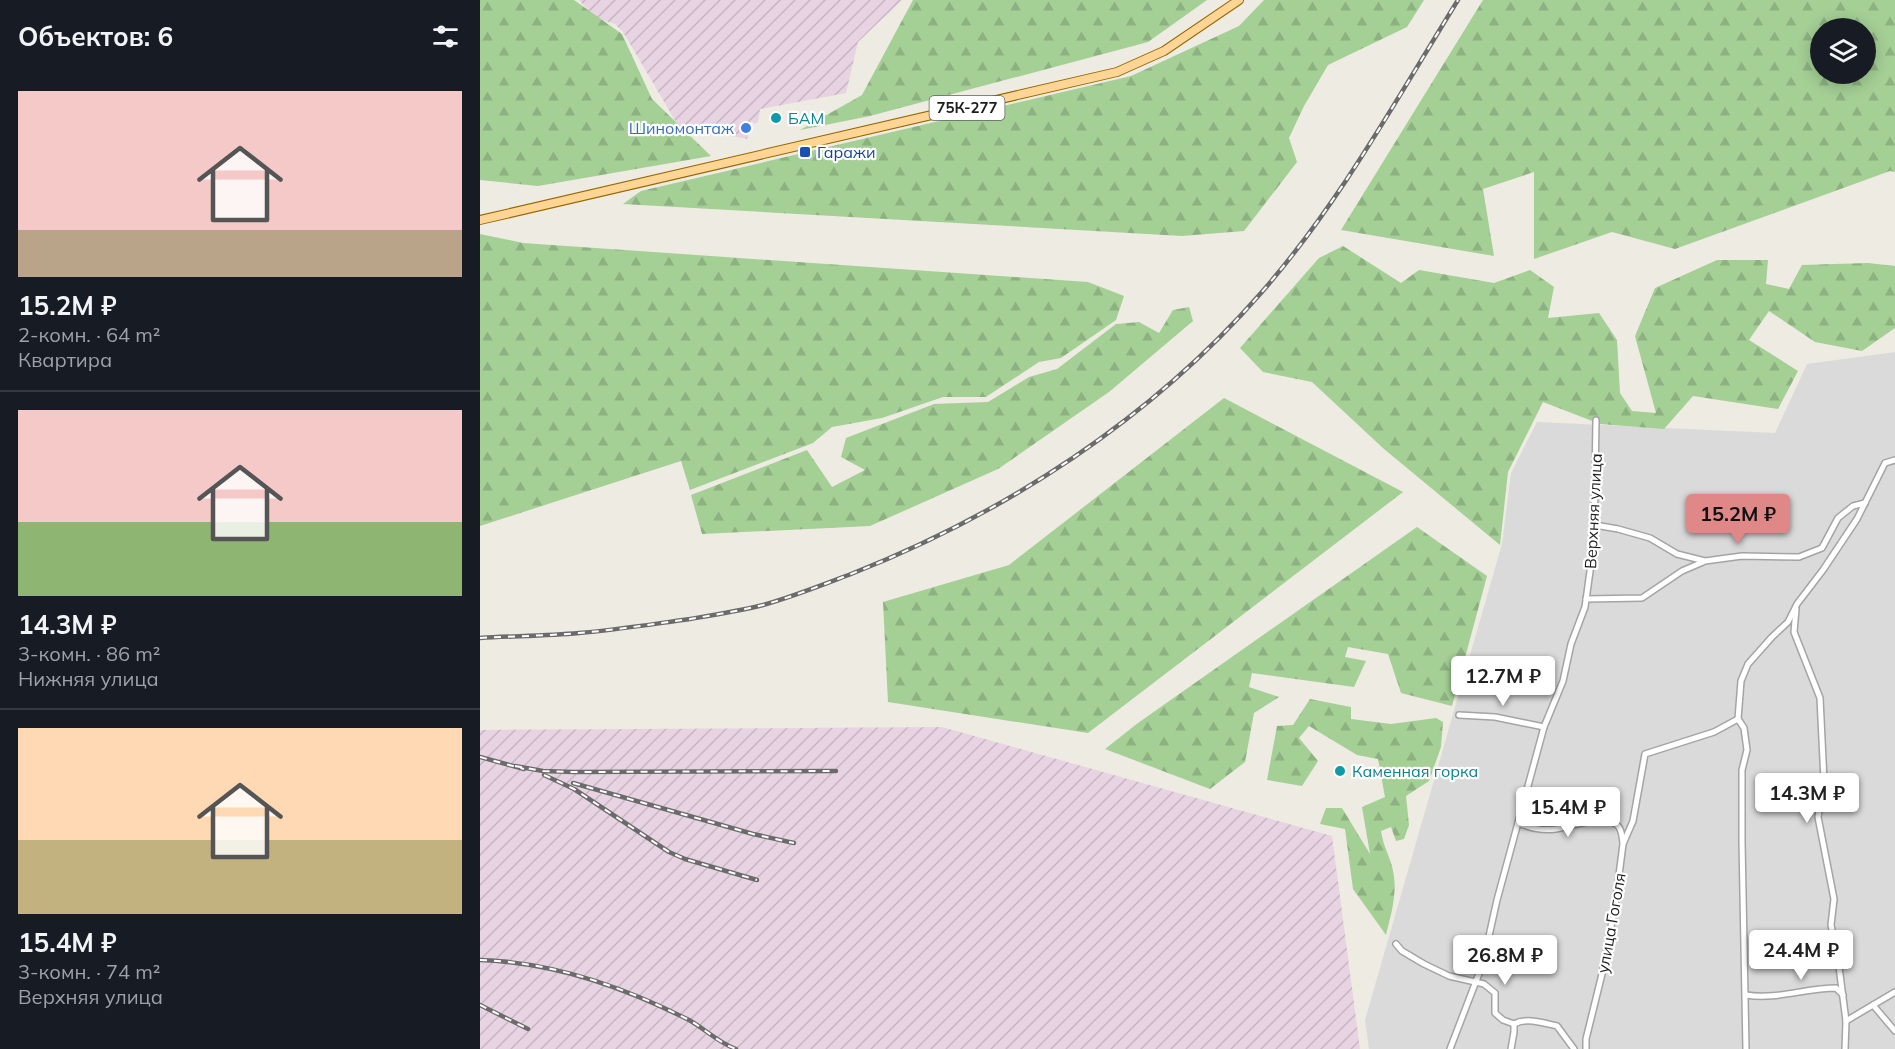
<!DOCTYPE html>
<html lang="ru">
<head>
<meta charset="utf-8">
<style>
	:root { --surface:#171b24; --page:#242831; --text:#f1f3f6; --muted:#9ea1a6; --line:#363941; --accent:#df8887 }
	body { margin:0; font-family:Mulish,sans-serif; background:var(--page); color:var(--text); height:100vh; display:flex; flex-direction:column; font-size:22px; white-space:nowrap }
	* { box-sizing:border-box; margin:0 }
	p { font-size:20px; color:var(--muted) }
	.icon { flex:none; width:33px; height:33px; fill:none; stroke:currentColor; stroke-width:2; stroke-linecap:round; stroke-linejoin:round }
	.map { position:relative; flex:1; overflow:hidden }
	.details { display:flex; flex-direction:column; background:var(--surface); width:480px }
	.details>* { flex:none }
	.tools { position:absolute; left:1330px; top:18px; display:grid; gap:12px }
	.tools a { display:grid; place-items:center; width:66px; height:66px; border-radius:50%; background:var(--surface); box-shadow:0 3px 15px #0003; font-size:30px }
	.price { position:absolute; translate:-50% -51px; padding:0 14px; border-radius:6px; background:#fff; color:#222; font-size:20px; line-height:39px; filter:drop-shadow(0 2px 3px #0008) }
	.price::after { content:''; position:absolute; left:50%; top:36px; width:18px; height:14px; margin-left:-9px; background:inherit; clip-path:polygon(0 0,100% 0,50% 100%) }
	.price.on { background:var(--accent); color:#111 }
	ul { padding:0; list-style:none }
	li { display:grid; align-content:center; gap:12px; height:318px; padding:0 18px }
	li+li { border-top:2px solid var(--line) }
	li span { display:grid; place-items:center; height:186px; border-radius:0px; color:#555 }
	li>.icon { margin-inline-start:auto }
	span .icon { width:108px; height:108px; fill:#fffc; stroke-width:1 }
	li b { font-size:26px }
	h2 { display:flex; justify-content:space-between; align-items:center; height:72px; padding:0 18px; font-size:26px }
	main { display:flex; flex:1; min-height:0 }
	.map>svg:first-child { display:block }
	.residential { fill:#dbdada }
	.industrial { fill:url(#industrial-furrows) }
	.forest { fill:url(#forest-firs); fill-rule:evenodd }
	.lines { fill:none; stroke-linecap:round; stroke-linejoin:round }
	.street-casing { stroke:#a4a4a4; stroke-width:8 }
	.primary-casing { stroke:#956800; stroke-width:10 }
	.street { stroke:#fff; stroke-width:5 }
	.primary { stroke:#ffd596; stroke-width:8 }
	.rail-casing { stroke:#6b6b6b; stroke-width:4.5 }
	.rail { stroke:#fff; stroke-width:2; stroke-dasharray:7; stroke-linecap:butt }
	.culture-dot { fill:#0f9aa8; stroke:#fff; stroke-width:2 }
	.shop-dot { fill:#3f7fe0; stroke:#fff; stroke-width:2 }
	.transit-dot { fill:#1a4fb4; stroke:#fff; stroke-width:2 }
	.labels { text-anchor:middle; stroke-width:4.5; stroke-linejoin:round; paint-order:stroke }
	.shield { fill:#fff; stroke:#616161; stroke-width:1.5 }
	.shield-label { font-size:15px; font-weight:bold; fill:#1d1d1d }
	.culture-label { font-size:16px; fill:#0d838f; stroke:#fff; text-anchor:start }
	.shop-label { font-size:16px; fill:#366cbe; stroke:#fff; text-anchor:end }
	.transit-label { font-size:16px; fill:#164399; stroke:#fff; text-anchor:start }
	.street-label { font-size:16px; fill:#1d1d1d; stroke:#fff }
</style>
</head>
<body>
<main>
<section class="details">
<h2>Объектов: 6<svg class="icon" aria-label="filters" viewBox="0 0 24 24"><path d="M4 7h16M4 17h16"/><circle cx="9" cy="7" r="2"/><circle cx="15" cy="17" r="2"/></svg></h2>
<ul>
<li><span style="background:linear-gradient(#f6c9c9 75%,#b9a48a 0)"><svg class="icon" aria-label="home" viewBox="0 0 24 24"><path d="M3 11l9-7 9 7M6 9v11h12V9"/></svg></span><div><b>15.2M ₽</b><p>2-комн. · 64 m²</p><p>Квартира</p></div></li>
<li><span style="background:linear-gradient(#f6c9c9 60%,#8fb573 0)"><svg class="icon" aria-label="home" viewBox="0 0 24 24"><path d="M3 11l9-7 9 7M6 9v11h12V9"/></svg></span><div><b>14.3M ₽</b><p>3-комн. · 86 m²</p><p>Нижняя улица</p></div></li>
<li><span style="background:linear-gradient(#ffd9b3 60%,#c2b280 0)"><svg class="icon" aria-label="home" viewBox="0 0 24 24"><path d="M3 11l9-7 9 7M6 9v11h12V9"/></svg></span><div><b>15.4M ₽</b><p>3-комн. · 74 m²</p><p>Верхняя улица</p></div></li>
</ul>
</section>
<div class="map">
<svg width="1415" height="1049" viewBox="0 0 1415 1049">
	<defs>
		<pattern id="industrial-furrows" width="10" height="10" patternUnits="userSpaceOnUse" patternTransform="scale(1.5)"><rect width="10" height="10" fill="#e8d3e3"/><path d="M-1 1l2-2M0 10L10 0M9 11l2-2" fill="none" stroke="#c7b5c2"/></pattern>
		<pattern id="forest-firs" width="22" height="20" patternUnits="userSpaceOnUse" patternTransform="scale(1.5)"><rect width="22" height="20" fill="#a4cf95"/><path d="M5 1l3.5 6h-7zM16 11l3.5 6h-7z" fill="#8db180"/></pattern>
	</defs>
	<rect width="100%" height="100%" fill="#eeebe2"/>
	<!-- residential -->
	<polygon class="residential" points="1415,352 1415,1049 889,1049 885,1020 1022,544 1031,473 1057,422 1295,433 1327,364"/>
	<!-- industrial -->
	<g class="industrial">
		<polygon points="99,0 422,0 378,42 366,93 280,109 278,122 275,124 271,121 267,139 246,135 203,134 143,32 135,24 116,18"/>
		<polygon points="462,727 852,836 880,1049 0,1049 0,730"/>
	</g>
	<!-- forest -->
	<g class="forest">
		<polygon points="0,0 94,0 142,34 172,99 231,156 58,186 0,180"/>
		<polygon points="433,0 727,0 668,42 390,116 320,130 382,95"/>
		<polygon points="784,0 944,0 927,27 848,65 824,106 809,138 817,162 764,231 702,236 143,204 161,191 651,76 759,26"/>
		<path d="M 1003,0 L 1415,0 L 1415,172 L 1410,171 L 1195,249 L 1132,232 L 1054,259 L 1054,172 L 1003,189 L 1014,256 L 861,230 ZM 1341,28 L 1386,28 L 1386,74 L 1341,74 Z"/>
		<polygon points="0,234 43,243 608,282 644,296 636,320 581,358 559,362 506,397 463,397 402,418 352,427 333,443 210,490 201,461 0,526"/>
		<polygon points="863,246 921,283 939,270 1014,283 1050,270 1074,287 1068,318 1119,313 1137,340 1140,393 1152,411 1176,413 1155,336 1175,288 1237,260 1288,260 1286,284 1309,289 1322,265 1388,263 1415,266 1415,328 1382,351 1335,342 1289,311 1269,340 1318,371 1298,409 1213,396 1184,429 1120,424 1063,402 1028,472 1020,545 904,449 832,382 783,372 760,348 839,258"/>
		<polygon points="709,307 713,321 629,392 518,469 390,526 222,534 211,495 327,450 352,487 385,470 361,457 366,438 454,404 508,402 549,377 577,369 636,324 659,322 679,333 693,310"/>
		<polygon points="744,398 923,492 608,733 408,702 403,602 529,565"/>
		<polygon points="937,527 1007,576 972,706 921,693 908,654 868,647 865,657 886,661 874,687 772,673 769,687 799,697 774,713 765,762 730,789 625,749 658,723"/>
		<path d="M 830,699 L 871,707 L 871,719 L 911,724 L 956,718 L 963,722 L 961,747 L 949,781 L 926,796 L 929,825 L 924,839 L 916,841 L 911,827 L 901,831 C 903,844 907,851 911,863 C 919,888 912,911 906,935 L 873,889 L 865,829 L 840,824 L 846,808 L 862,808 L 890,854 L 882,807 L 905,797 L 898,759 L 877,755 L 829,726 L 819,738 L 838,761 L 822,786 L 787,780 L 797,726 L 813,725 Z"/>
	</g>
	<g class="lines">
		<defs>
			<g id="street">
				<polyline points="1115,525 1138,529 1170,538 1197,554 1225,561 1262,556 1319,557 1342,548 1358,518 1373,506 1385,503"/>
				<polyline points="1106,599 1162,598 1202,571 1223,562"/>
				<polyline points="1316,609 1314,632 1340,698 1344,781 1338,817 1354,899 1351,925 1358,959 1366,1021 1365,1049"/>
				<polyline points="979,715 1015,717 1064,727"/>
				<path d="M 1038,823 C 1051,828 1062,831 1076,829 C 1091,827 1124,813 1137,825 C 1142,829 1142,837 1143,843"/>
				<path d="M 916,944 L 922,951 L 944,964 L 969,976 L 1004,984 L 1015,993 L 1015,1013 L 1023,1020 L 1034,1024 C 1047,1017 1064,1023 1077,1026 L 1094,1049"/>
				<path d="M 1266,995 C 1296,1000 1326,988 1356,988 L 1363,995"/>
				<polyline points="1393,1005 1415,1031"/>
				<polyline points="1366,1021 1415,992"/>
				<polyline points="970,1049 1003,963 1017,900 1064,727 1083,681 1091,644 1105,607 1114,543 1116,420"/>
				<polyline points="1031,1049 1034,1032 1034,1024"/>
				<polyline points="1106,1049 1106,1039 1122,974 1135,906 1143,844 1153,821 1165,754 1234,732 1258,719"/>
				<polyline points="1266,1049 1262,842 1262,770 1267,750 1264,728 1258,719 1261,681 1268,664 1292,637 1308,622 1317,604 1343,570 1377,519 1405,463 1415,460"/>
			</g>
			<polyline id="primary" points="0,220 637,72 684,51 759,0"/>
		</defs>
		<!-- street casing -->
		<use href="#street" class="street-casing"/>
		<!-- primary casing -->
		<use href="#primary" class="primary-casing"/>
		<!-- street -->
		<use href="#street" class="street"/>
		<!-- primary -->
		<use href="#primary" class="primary"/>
		<defs>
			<g id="rail">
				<path d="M 0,638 C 33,636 66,636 99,633 C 136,630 173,624 210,619 C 234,615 259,611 283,605 C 312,597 342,585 371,574 C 526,513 671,419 781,293 C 859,204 916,100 978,0"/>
				<polyline points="0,757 44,769"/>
				<polyline points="35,766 63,771 94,772 356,771"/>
				<polyline points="64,775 94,789 189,852 205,859 277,880"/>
				<polyline points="93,783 273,834 314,843"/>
				<path d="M 0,960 C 73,962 144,987 209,1020 C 225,1029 239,1043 256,1049"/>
				<polyline points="0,1005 48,1029"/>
			</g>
		</defs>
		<!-- rail casing -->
		<use href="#rail" class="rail-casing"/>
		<!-- rail -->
		<use href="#rail" class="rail"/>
	</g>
	<!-- markers -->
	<g class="culture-dot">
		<circle cx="296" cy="118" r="6"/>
		<circle cx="860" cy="771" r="6"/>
	</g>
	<circle class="shop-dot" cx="266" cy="128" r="6"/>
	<rect class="transit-dot" x="319" y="146" width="12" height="12" rx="3"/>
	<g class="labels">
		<!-- shield labels -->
		<rect class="shield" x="449.5" y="96" width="75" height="24" rx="4.5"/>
		<g class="shield-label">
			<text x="487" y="113">75К-277</text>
		</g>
		<!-- culture labels -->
		<g class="culture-label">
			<text x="308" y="124">БАМ</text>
			<text x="872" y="777">Каменная горка</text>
		</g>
		<!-- shop labels -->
		<g class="shop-label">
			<text x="254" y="134">Шиномонтаж</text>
		</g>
		<!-- transit labels -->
		<g class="transit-label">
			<text x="337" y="158">Гаражи</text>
		</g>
		<!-- street labels -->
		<g class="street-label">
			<text transform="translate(1113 511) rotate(-87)" y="6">Верхняя улица</text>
			<text transform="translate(1131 923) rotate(-80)" y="6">улица Гоголя</text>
		</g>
	</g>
</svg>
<div class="tools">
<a><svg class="icon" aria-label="layers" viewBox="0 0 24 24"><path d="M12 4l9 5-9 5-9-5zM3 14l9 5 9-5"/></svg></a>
</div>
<b class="price on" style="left:1258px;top:545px">15.2M ₽</b>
<b class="price" style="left:1023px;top:707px">12.7M ₽</b>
<b class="price" style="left:1327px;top:824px">14.3M ₽</b>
<b class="price" style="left:1088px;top:838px">15.4M ₽</b>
<b class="price" style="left:1321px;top:981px">24.4M ₽</b>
<b class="price" style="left:1025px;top:986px">26.8M ₽</b>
</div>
</main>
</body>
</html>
